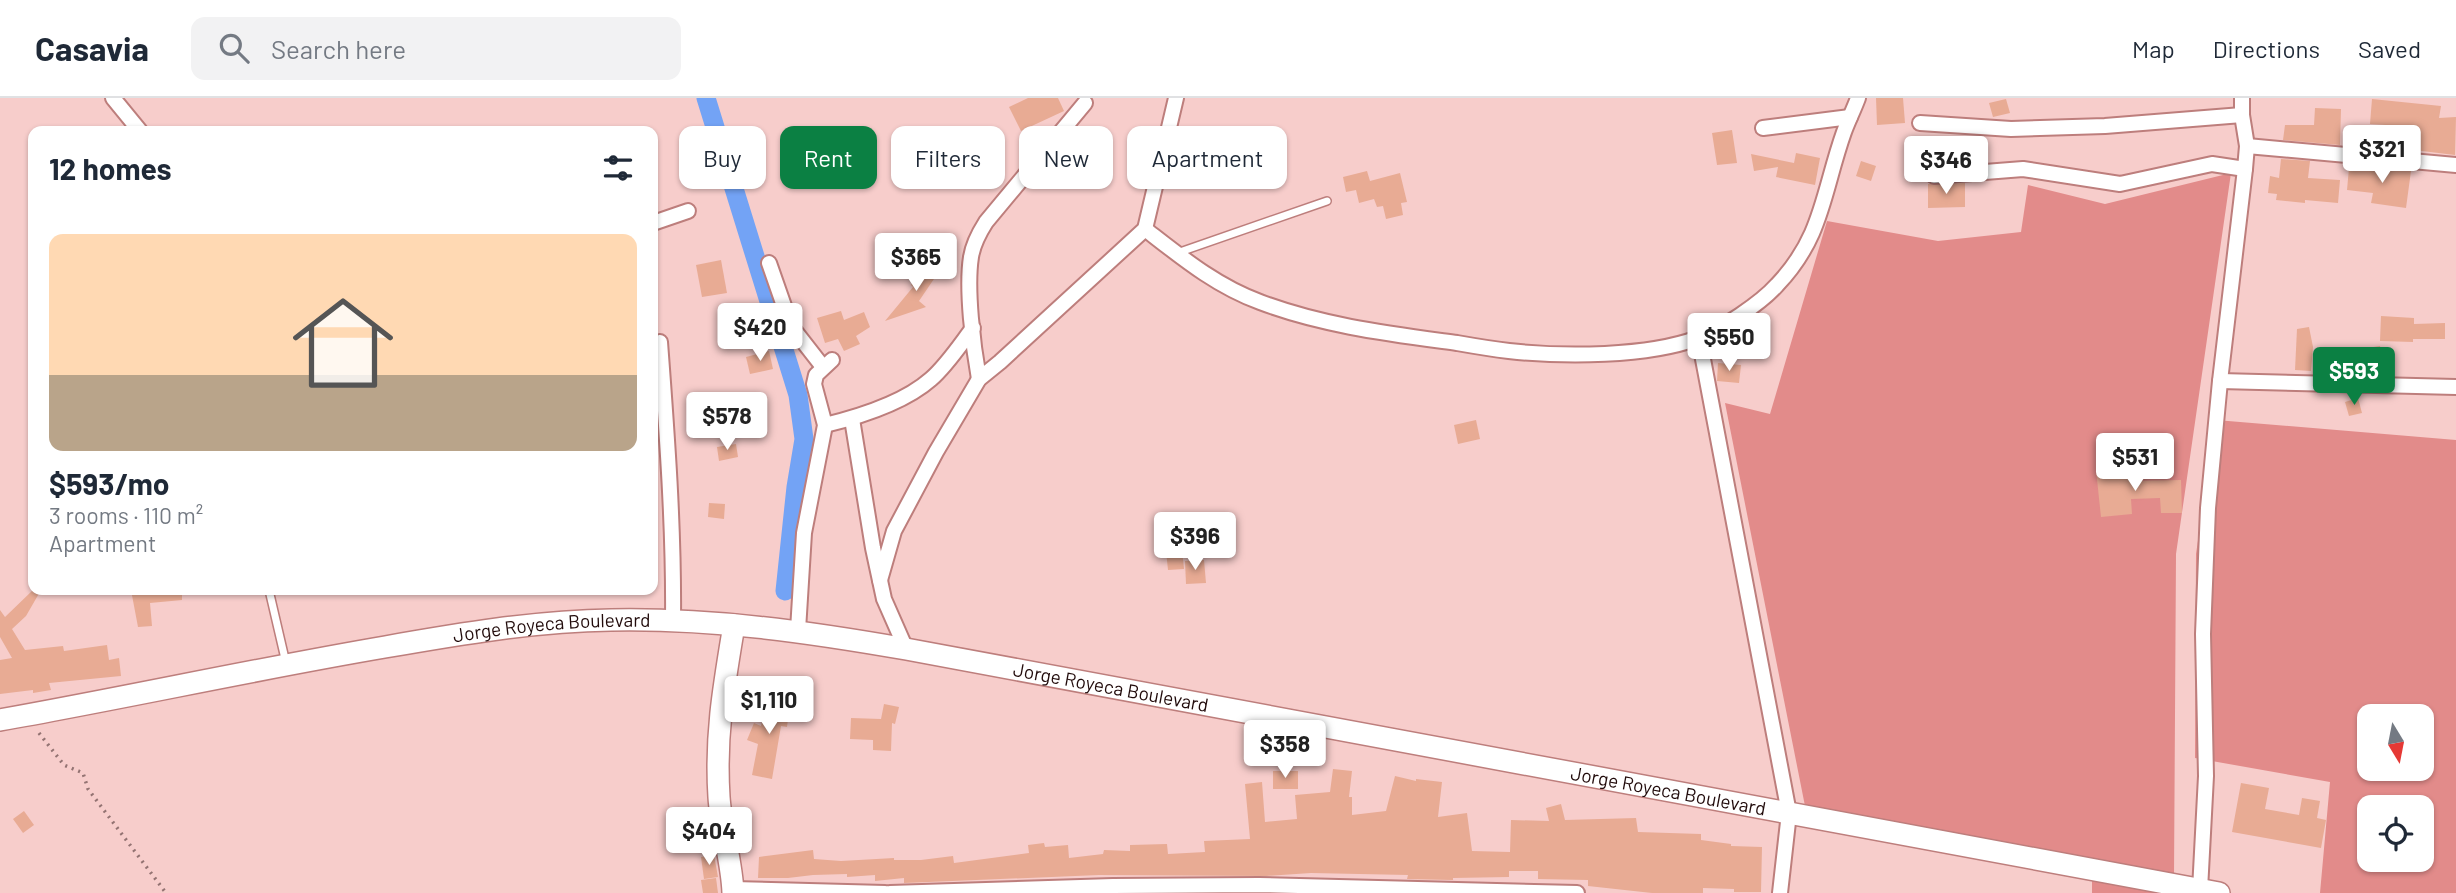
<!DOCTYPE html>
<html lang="en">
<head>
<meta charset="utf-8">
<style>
	:root { --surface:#fff; --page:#f2f2f3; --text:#1f2937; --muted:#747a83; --line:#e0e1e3; --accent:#0b8043 }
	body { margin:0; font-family:Barlow,sans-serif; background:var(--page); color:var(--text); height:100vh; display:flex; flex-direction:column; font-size:26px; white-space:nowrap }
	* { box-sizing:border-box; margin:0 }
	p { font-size:23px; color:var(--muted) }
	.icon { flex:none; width:38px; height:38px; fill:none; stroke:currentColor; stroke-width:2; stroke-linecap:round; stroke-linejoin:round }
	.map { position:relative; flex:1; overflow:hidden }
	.side { position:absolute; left:28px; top:28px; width:630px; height:469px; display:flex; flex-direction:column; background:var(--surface); border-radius:14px; box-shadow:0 2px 5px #0004 }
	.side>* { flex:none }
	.banner { position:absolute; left:679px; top:28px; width:665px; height:63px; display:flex; gap:14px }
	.needle { width:46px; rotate:170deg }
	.buttons { position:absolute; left:2357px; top:606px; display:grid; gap:14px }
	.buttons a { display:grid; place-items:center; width:77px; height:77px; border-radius:14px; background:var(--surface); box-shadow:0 2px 5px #0004; font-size:35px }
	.price { position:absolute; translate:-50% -60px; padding:0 16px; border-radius:7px; background:#fff; color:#222; font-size:23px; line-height:46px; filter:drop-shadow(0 2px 4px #0008) }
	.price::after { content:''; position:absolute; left:50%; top:42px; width:21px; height:16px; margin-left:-10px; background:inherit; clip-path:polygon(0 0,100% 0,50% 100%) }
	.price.active { background:var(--accent); color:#fff }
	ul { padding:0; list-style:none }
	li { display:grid; align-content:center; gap:14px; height:371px; padding:0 21px }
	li+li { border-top:2px solid var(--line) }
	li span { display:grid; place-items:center; height:217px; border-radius:14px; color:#555 }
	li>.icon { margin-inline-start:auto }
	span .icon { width:126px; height:126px; fill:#fffc; stroke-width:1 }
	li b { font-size:30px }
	h2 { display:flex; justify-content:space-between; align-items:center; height:84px; padding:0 21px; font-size:30px }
	.chip { padding:0 24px; border-radius:14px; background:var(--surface); box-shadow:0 2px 5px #0004; font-size:24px; line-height:63px }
	.chip.active { background:var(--accent); color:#fff }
	header { display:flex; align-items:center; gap:42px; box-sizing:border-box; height:98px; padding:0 35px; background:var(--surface); border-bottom:2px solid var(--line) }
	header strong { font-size:33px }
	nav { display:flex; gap:38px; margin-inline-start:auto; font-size:24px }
	.search { width:490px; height:63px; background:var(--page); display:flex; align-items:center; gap:18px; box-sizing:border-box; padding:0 24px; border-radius:14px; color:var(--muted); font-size:26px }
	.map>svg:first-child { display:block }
	.green { fill:#e28b8a; fill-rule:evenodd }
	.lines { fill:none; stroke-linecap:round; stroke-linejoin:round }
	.canal { stroke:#73a3f5; stroke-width:19 }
	.building { fill:#e8ab94 }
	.lane-casing { stroke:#bd7e7c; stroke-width:10 }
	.street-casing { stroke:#bd7e7c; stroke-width:18 }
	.secondary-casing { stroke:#bd7e7c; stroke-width:24 }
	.path { stroke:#937372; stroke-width:3.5; stroke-dasharray:2 5; stroke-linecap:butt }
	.lane { stroke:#fff; stroke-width:7 }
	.street { stroke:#fff; stroke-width:14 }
	.secondary { stroke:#fff; stroke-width:21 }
	.labels { text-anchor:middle; stroke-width:5; stroke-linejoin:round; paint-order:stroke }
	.street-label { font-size:19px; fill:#210b0b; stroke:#fbdedd }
</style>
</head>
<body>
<header>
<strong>Casavia</strong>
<div class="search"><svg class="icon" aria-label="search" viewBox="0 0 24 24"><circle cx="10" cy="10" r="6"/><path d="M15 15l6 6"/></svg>Search here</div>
<nav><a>Map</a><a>Directions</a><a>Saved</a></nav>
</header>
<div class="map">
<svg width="2456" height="795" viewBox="0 0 2456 795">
	<rect width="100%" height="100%" fill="#f7cdcb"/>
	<!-- green -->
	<g class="green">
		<polygon points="2231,75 2176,456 2174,779 1805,708 1725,305 1770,316 1827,123 1938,143 2021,134 2028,87 2105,106"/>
		<path d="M 2216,322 L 2456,342 L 2456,795 L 2320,795 L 2330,684 L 2195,660 L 2196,456 ZM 2370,618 L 2422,618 L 2422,670 L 2370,670 ZM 2370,709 L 2422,709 L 2422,761 L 2370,761 Z"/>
		<polygon points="2092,780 2169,795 2092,795"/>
	</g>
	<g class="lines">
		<!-- canal -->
		<polyline class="canal" points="706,0 798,297 804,341 796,389 785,493"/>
	</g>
	<!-- building -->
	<g class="building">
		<polygon points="1028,0 1058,0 1064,13 1021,33 1009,9"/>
		<polygon points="1876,0 1903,0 1905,25 1877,27"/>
		<polygon points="2006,1 2010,15 1993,19 1989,5"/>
		<polygon points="2372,1 2441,8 2439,20 2456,19 2455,57 2414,52 2414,54 2398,52 2401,28 2370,26"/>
		<polygon points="2315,10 2341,11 2340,47 2283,42 2285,27 2314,27"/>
		<polygon points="1732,32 1737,65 1717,67 1712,35"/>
		<polygon points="1964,45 1968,66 1952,67 1949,48"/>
		<polygon points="1796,55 1820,60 1815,87 1776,79 1778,69 1754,73 1751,56 1794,65"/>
		<polygon points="2281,61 2310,63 2308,80 2340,82 2338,105 2305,102 2305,105 2276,102 2277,96 2268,95 2270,78 2279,80"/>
		<polygon points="1861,63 1876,68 1871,83 1856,78"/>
		<polygon points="2349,70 2386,73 2386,70 2411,73 2406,110 2371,105 2373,95 2347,92"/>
		<polygon points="1367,73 1370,83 1400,75 1407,104 1401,105 1403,117 1386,121 1383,108 1377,109 1374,101 1359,105 1356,92 1346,94 1343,79"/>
		<polygon points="1965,85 1965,109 1928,110 1928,86"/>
		<polygon points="721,162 727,195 702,199 696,167"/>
		<polygon points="931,166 940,172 919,203 926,209 885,223 913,189 911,187 920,174 923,176"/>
		<polygon points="841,213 844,222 864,214 870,229 856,238 860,246 844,253 838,241 825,245 817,220"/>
		<polygon points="2381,218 2414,220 2414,226 2445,225 2445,241 2413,241 2413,244 2380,243"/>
		<polygon points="2309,229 2313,249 2311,273 2295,272 2297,231"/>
		<polygon points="2380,248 2383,266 2370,269 2367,250"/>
		<polygon points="769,253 773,271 750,276 746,259"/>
		<polygon points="1718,265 1741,267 1739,285 1717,283"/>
		<polygon points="2358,300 2362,315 2349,318 2345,304"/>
		<polygon points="764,317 767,334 752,337 749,320"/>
		<polygon points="1476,322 1480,341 1458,346 1454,327"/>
		<polygon points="736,346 738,359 719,363 717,349"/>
		<polygon points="2128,370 2129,383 2181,382 2182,415 2161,415 2160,400 2131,401 2132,416 2101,419 2096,372"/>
		<polygon points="709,405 725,406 724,421 708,419"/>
		<polygon points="1182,452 1184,471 1168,472 1166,453"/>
		<polygon points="1204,462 1206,485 1186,486 1185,463"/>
		<polygon points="33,492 41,492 26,518 12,531 25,552 63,548 64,553 107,547 109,562 119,560 121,578 49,585 51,592 33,595 33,592 0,596 0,562 12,560 0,539 0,512 5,519"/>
		<polygon points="131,492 182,492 182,502 150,505 152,528 138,529"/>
		<polygon points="768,595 786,598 781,612 789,614 787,629 781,628 772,681 752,677 758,646 747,642 754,625 761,628"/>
		<polygon points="884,606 899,609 895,626 892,625 891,653 873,652 873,642 850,641 851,620 881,621"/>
		<polygon points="1333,671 1352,673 1349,699 1352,699 1352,717 1386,713 1395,678 1416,683 1416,681 1442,684 1438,719 1467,715 1472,753 1510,754 1511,722 1549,723 1546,710 1561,706 1565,722 1636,720 1638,734 1701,736 1701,742 1731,746 1731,748 1762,749 1761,794 1734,794 1734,791 1703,790 1703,795 1652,795 1588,788 1588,782 1538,781 1538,773 1509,773 1509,779 1453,780 1453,782 1407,781 1408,777 1311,775 1266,778 1099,777 904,785 904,780 875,783 875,777 847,779 847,776 813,777 788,780 758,780 759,759 813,752 814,761 841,763 894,760 894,762 921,762 953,758 954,765 1029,755 1028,747 1044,745 1045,749 1068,747 1069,760 1103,756 1104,752 1130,753 1130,747 1167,746 1168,756 1205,754 1204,743 1250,741 1245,686 1262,684 1265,724 1297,721 1295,697 1330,694"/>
		<rect x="1273" y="673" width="25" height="18"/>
		<polygon points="2241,685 2269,690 2265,711 2299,717 2302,700 2320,703 2317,720 2326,722 2321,750 2232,734"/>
		<polygon points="24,713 34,727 23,735 13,721"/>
		<polygon points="714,757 718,779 704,781 701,759"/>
		<polygon points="716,780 718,795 703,795 701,782"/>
	</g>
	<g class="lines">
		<defs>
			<g id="lane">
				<polyline points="1177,155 1327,103"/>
				<polyline points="269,492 286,565"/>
			</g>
			<g id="street">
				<polyline points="113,0 140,33"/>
				<polyline points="1920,25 2011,31 2105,28 2242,17"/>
				<polyline points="1763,30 1850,19"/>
				<polyline points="2247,48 2456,67"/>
				<polyline points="1934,78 2023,71 2120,86 2212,66 2245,71"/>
				<polyline points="653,125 688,113"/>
				<path d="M 1145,131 C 1181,159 1216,188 1260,204 C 1323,228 1391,236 1457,245 C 1474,248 1492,251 1509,253 C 1564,259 1647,259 1698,240 C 1721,232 1761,205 1777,187 C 1823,139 1823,93 1844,34 C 1848,23 1854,11 1858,0"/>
				<polyline points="769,165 791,228 823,269"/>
				<polyline points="1699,240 1789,715 1780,795"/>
				<path d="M 660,244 C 667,337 674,430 673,523"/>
				<path d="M 979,281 C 973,248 966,191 971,159 C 973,146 979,135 986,124 L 1085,5"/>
				<polyline points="2220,283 2456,289"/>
				<polyline points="852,321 873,450 884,501 906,551"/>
				<path d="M 825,327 C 858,319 905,304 931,281 C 947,267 960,247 973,230"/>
				<polyline points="880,482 894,433 936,354 979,281 1000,264 1145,131 1176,0"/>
				<polyline points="798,532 804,435 825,327 814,286 816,277 832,262"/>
				<polyline points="733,791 885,795"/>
				<polyline points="2200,792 2206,678 2203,536 2208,410 2220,283 2245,71 2247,48 2242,17 2242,0"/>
				<polyline points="890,795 1113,788 1259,787 1577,795"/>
			</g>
			<g id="secondary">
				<path id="s1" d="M 0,622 C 129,599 256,571 385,549 C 459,536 536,523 611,522 C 711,520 809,534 906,551 L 2219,795"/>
				<path d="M 733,795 C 732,763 721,731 719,699 C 715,637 724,587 734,527"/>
			</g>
		</defs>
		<!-- lane casing -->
		<use href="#lane" class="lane-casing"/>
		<!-- street casing -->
		<use href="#street" class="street-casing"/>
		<!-- secondary casing -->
		<use href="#secondary" class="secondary-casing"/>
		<!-- path -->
		<polyline class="path" points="39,635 64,667 83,675 88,691 166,795"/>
		<!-- lane -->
		<use href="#lane" class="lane"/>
		<!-- street -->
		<use href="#street" class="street"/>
		<!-- secondary -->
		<use href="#secondary" class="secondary"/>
	</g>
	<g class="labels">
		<!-- street labels -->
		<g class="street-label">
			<text dy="7" stroke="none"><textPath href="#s1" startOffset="560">Jorge Royeca Boulevard</textPath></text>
			<text dy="7" stroke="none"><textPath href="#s1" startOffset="1125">Jorge Royeca Boulevard</textPath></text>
			<text dy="7" stroke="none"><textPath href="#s1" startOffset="1692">Jorge Royeca Boulevard</textPath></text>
		</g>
	</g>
</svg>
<div class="buttons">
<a><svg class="needle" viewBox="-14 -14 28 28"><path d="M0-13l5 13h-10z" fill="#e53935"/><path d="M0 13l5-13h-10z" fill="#747a83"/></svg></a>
<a><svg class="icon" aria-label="locate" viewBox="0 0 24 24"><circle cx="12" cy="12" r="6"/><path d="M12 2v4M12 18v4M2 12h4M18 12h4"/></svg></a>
</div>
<b class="price" style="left:2382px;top:87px">$321</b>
<b class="price" style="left:1946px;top:98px">$346</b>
<b class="price" style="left:916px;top:195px">$365</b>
<b class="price" style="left:760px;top:265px">$420</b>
<b class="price" style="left:1729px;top:275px">$550</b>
<b class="price active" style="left:2354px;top:309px">$593</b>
<b class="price" style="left:727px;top:354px">$578</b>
<b class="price" style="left:2135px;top:395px">$531</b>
<b class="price" style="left:1195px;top:474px">$396</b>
<b class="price" style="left:769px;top:638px">$1,110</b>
<b class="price" style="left:1285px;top:682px">$358</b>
<b class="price" style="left:709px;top:769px">$404</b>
<div class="banner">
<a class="chip">Buy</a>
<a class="chip active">Rent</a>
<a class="chip">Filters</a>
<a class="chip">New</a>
<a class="chip">Apartment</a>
</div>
<section class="side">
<h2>12 homes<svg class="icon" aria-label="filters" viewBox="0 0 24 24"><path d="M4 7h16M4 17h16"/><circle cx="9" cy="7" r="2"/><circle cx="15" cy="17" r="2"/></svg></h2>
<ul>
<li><span style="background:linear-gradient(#ffd9b3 65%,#b9a48a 0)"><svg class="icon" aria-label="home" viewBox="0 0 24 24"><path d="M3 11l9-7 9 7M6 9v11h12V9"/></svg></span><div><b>$593/mo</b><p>3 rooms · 110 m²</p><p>Apartment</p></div></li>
</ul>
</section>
</div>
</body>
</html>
